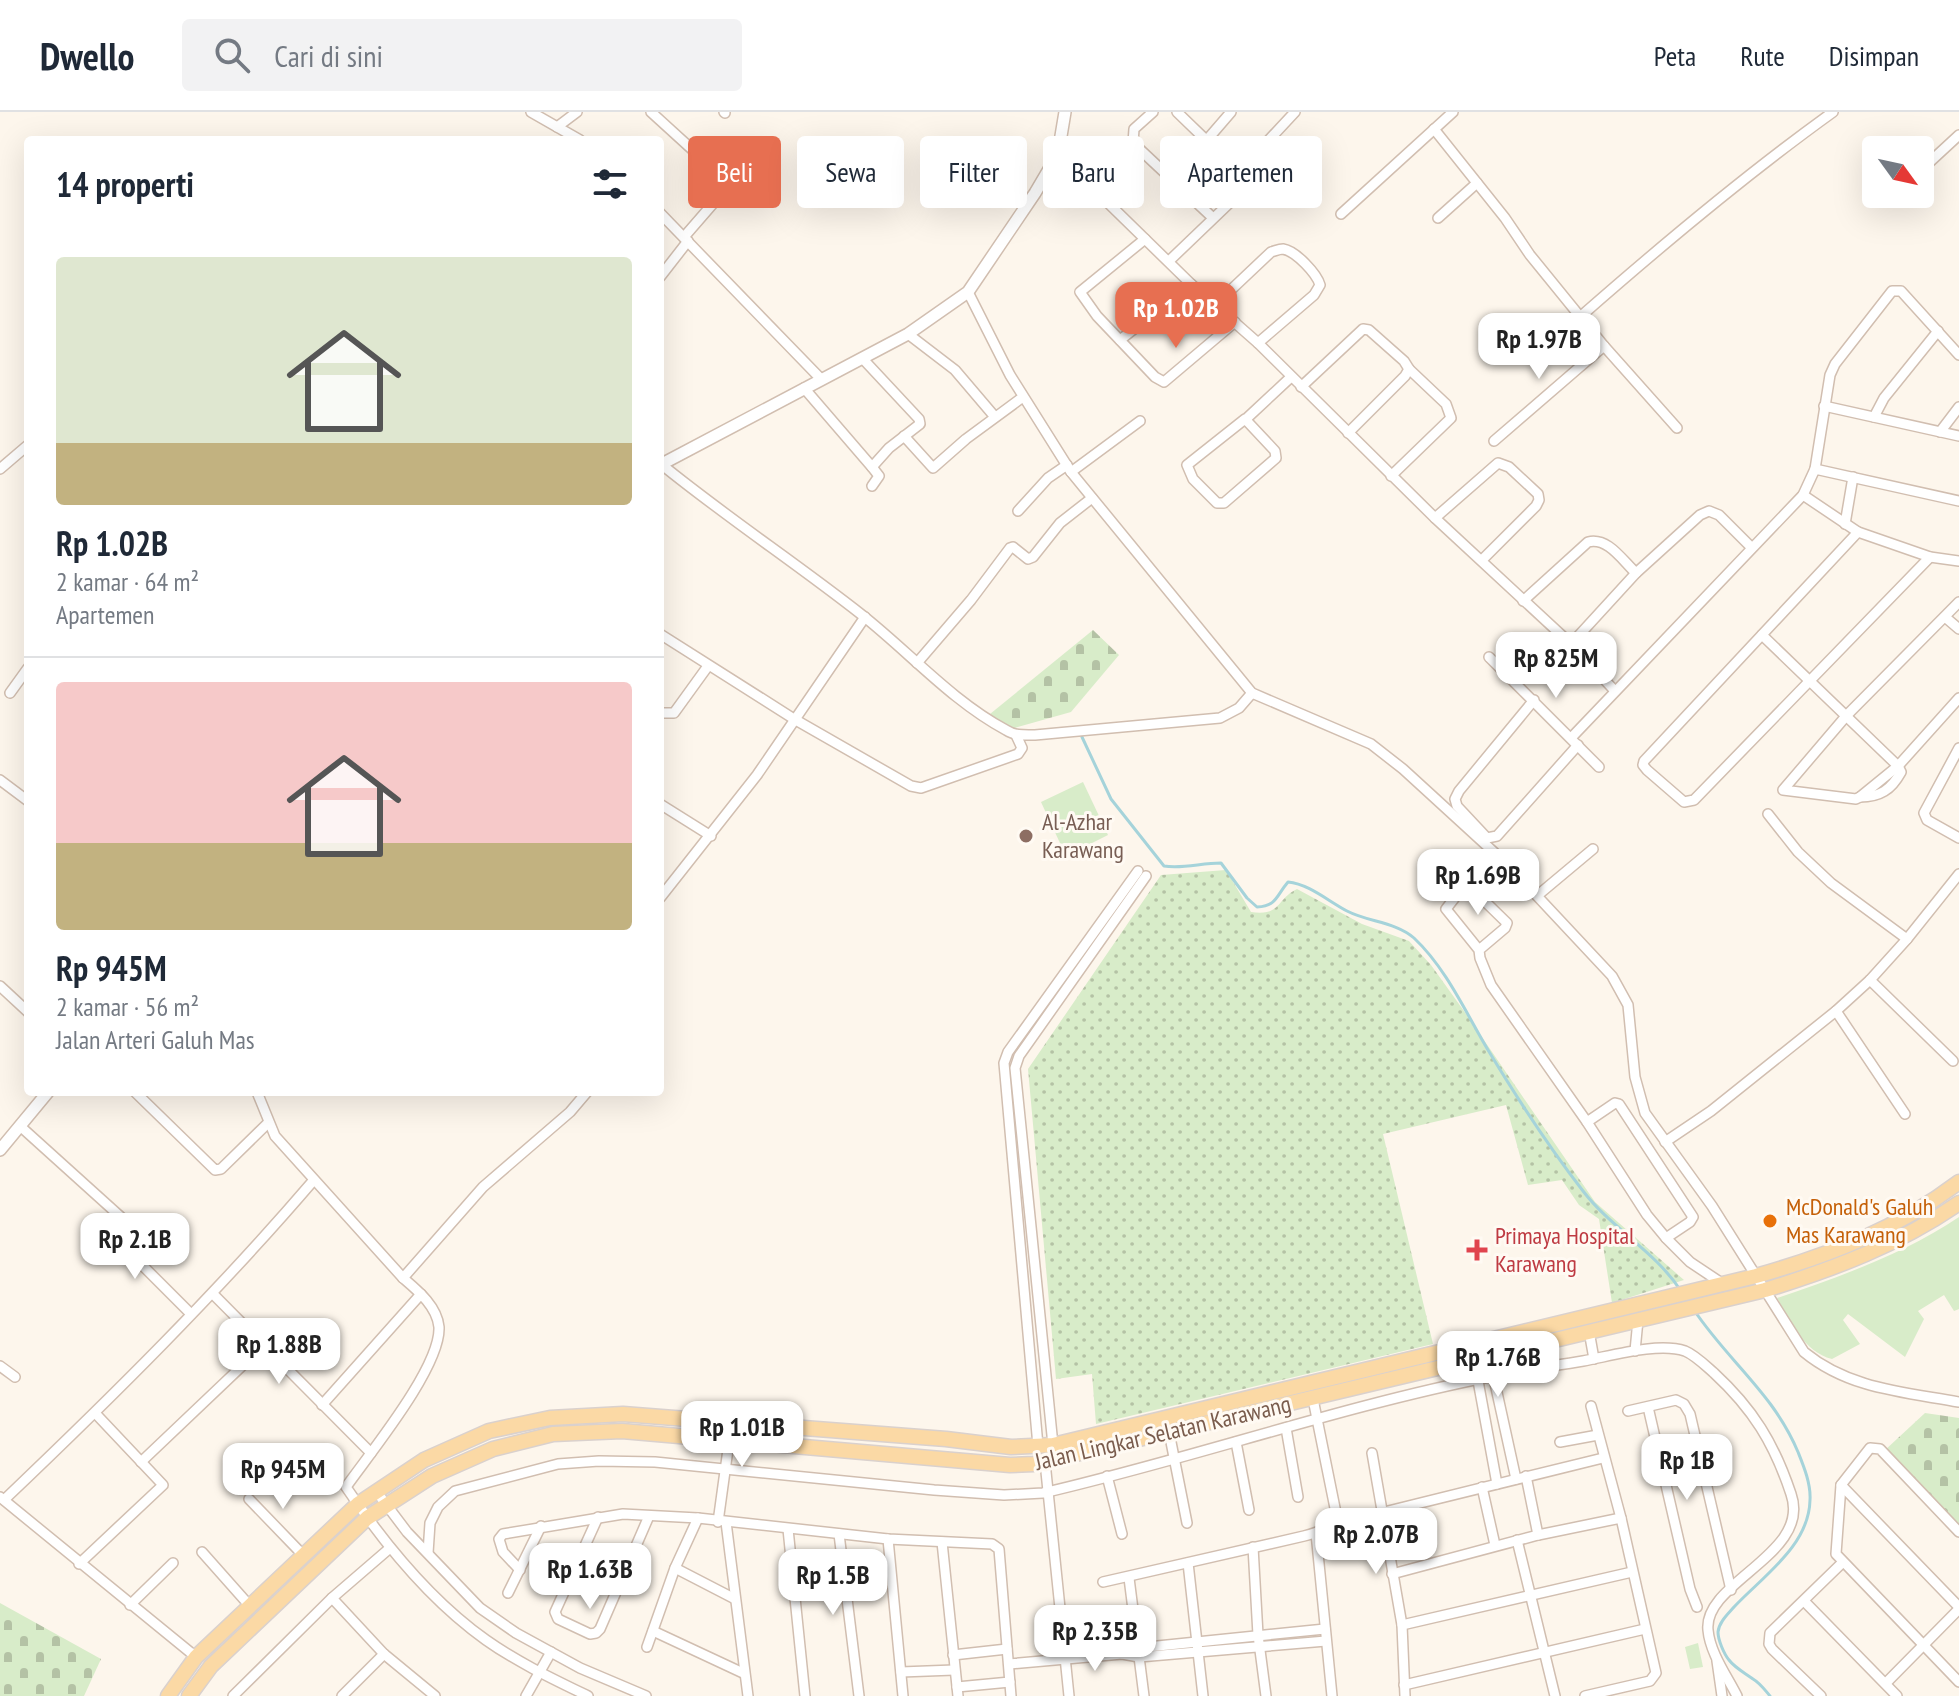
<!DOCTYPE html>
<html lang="id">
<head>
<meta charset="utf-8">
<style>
	:root { --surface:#fff; --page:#f2f2f3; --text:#1f2937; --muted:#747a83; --line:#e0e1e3; --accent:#e76f51 }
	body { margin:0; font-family:"PT Sans Narrow",sans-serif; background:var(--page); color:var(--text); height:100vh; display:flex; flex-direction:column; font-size:30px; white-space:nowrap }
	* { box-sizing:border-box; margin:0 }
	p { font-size:26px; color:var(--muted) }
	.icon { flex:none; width:44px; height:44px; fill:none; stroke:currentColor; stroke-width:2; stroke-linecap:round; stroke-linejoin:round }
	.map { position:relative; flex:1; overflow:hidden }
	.panel { position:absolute; left:24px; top:24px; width:640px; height:960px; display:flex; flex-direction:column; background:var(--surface); border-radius:8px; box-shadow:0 8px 32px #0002 }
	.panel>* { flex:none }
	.top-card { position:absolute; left:688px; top:24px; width:760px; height:72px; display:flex; gap:16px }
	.needle { width:52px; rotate:123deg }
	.tools { position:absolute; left:1862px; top:24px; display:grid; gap:16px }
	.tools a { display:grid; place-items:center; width:72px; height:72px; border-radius:8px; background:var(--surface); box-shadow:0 8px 32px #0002; font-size:40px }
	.price { position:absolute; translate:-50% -68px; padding:0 18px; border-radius:16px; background:#fff; color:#222; font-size:26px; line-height:52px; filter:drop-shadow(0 2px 4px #0008) }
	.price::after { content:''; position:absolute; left:50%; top:48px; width:24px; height:18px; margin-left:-12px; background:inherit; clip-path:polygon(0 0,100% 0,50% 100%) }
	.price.active { background:var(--accent); color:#fff }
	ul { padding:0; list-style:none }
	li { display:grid; align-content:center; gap:16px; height:424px; padding:0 32px }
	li+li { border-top:2px solid var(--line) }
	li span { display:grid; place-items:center; height:248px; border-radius:8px; color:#555 }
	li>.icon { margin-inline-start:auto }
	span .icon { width:144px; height:144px; fill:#fffc; stroke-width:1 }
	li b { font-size:34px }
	h2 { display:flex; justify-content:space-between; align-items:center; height:96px; padding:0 32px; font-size:34px }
	.pill { padding:0 28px; border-radius:8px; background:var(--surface); box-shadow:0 8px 32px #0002; font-size:28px; line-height:72px }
	.pill.active { background:var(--accent); color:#fff }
	header { display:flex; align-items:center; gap:48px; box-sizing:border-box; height:112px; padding:0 40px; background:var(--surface); border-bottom:2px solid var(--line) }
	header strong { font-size:38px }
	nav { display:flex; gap:44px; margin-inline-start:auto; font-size:28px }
	.search { width:560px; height:72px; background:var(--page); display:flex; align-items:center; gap:20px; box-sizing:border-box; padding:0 28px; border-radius:8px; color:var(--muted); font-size:30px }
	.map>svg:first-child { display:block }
	.grass { fill:url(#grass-dots) }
	.cemetery { fill:url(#cemetery-stones) }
	.park { fill:#d8ecc9 }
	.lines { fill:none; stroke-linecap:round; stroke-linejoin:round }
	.stream { stroke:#a5d3da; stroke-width:3 }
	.minor-casing { stroke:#d1beb0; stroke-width:12 }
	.tertiary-casing { stroke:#d1beb0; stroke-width:14 }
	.primary-casing { stroke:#dad1cd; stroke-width:17 }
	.minor { stroke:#fff; stroke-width:9 }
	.tertiary { stroke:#fff; stroke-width:11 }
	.primary { stroke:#fbd9a5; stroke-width:14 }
	.education-dot { fill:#8d6e63; stroke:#fffaf3; stroke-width:3 }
	.food-dot { fill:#e8710a; stroke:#fffaf3; stroke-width:3 }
	.health-dot { fill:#e0444e; stroke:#fffaf3; stroke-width:3 }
	.labels { text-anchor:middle; stroke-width:6; stroke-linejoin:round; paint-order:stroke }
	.education-label { font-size:24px; fill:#785e54; stroke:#fffaf3; text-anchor:start }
	.food-label { font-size:24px; fill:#c56008; stroke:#fffaf3; text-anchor:start }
	.health-label { font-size:24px; fill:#be3a42; stroke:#fffaf3; text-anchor:start }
	.street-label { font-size:24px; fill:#7a5c4d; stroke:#fffaf3 }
</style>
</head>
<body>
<header>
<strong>Dwello</strong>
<div class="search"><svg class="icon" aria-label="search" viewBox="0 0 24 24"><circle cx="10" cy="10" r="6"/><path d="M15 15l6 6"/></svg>Cari di sini</div>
<nav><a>Peta</a><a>Rute</a><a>Disimpan</a></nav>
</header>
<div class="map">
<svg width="1959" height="1584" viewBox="0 0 1959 1584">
	<defs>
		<pattern id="grass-dots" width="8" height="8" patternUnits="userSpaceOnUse" patternTransform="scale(2)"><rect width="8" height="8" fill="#d8ecc9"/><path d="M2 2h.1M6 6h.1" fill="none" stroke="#b4c2a5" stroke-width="1.8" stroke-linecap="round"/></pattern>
		<pattern id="cemetery-stones" width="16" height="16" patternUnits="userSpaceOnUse" patternTransform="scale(2)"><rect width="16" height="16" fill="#d8ecc9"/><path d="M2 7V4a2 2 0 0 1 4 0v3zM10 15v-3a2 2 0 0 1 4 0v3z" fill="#b4c2a5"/></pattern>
	</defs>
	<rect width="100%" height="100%" fill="#fdf6ec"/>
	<!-- grass -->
	<path class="grass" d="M 1226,758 L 1251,800 C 1282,804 1275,788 1297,777 L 1362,812 L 1409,829 L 1431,853 L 1464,899 L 1595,1090 L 1684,1168 L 1612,1191 L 1599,1107 L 1579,1093 L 1562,1068 L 1528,1073 L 1506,993 L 1383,1022 L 1433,1232 L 1096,1312 L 1092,1262 L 1056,1267 L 1028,957 L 1161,763 Z"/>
	<!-- cemetery -->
	<g class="cemetery">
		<polygon points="1093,518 1119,543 1071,600 1011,617 990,602"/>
		<polygon points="1925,1301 1959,1306 1959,1417 1884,1339"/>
		<polygon points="0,1491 101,1547 84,1584 0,1584"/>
	</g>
	<!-- park -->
	<g class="park">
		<polygon points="1083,670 1108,723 1066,744 1041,690"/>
		<path d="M 1959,1105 L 1959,1197 L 1954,1199 L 1944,1183 L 1918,1199 L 1924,1207 L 1905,1245 L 1848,1202 L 1843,1208 L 1860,1232 L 1832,1247 C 1803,1239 1792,1211 1777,1186 C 1839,1165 1904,1142 1959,1105 Z"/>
		<polygon points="1698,1531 1703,1555 1690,1557 1685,1535"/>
	</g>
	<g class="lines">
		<!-- stream -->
		<g class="stream">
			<path d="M 1082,625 L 1111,687 L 1164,754 C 1183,757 1201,751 1221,751 L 1247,786 L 1257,795 C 1277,794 1276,784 1288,770 C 1309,772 1328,789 1347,799 C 1368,810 1396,810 1414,826 C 1446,856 1466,901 1488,938 C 1517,986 1549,1035 1583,1079 C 1612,1117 1655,1139 1681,1179"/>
			<path d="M 1694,1198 C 1728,1249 1774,1282 1798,1340 C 1804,1355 1811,1372 1810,1388 C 1809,1434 1763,1464 1734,1495 C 1728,1502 1719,1510 1718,1520 C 1718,1528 1724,1542 1729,1548 C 1735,1556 1745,1561 1753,1567 C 1760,1571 1765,1578 1770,1584"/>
		</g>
		<defs>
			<g id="minor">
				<polyline points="531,0 580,28"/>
				<polyline points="651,0 730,72"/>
				<polyline points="724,0 725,1"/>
				<polyline points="1153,0 1134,17 1133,31 1212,105"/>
				<polyline points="557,15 577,0"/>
				<polyline points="1434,17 1505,106 1530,143 1604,234 1677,316"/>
				<polyline points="1206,29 1231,0"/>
				<polyline points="1058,42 1191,172 1258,231 1435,406 1571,532 1615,579"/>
				<polyline points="1920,59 1959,23"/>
				<polyline points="1239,60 1295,0"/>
				<polyline points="660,101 821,267"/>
				<polyline points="1341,102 1453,0"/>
				<polyline points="1438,106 1477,71"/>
				<polyline points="684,125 730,72 763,41 769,31"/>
				<polyline points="1145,127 1080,180 1097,204 1155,265 1164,270 1235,210"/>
				<path d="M 1169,149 L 1241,80 C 1246,71 1246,67 1239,60 L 1177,0"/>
				<polyline points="660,165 688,129"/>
				<path d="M 968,180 L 1010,263 L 1071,360 L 1252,581 L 1371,632 L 1403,657 L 1509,754 L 1612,864 L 1628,893 L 1635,965 L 1645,1001 L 1712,1094 L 1804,1240 C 1849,1277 1904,1280 1959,1290"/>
				<path d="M 1216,192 L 1271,140 C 1275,139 1279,137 1283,137 C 1296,139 1317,162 1320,173 L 1314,183 L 1258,231"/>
				<path d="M 1580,205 C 1662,133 1744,64 1833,0"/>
				<polyline points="908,222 955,258 995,305"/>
				<polyline points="1120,228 1191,172"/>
				<polyline points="863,247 919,307 920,312 889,336 872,355 879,364 872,374"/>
				<polyline points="1301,275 1363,217 1369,218 1404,249 1409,257 1405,264 1348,321"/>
				<polyline points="804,276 872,355"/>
				<polyline points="1824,294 1959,324"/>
				<polyline points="1874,305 1884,286 1938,219"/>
				<polyline points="1245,307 1275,339 1276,346 1224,391 1217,391 1193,367 1187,353 1245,307 1246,307 1291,265"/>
				<polyline points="1940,320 1959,295"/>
				<polyline points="904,324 933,356 966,327 1023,285"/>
				<polyline points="1494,329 1604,234"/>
				<path d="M 661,352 C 726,405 796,451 862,503 C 910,541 952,589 1006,618 C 1015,624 1025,623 1035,623 L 1220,606 L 1239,596 L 1252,581"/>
				<polyline points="0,357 28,333"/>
				<polyline points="1815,357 1830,263 1835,252 1892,179 1901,179 1959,243"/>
				<polyline points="1071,360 1140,309"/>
				<polyline points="1391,364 1451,306 1446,292 1409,257"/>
				<polyline points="1803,383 1858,420 1930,445 1959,449"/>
				<polyline points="1018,399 1048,366 1067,353"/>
				<polyline points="1435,406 1498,351 1509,355 1538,382 1539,388 1536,394 1482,448"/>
				<polyline points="1845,412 1853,365"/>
				<polyline points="1858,420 1644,649 1643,653 1647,658 1684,690 1694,688 1930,445"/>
				<path d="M 1523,489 L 1588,430 C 1608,425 1622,448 1636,461"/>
				<polyline points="1959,490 1847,603 1783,678 1856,687 1860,685 1898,654 1959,586"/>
				<polyline points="1945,505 1959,517"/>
				<polyline points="660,522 794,607 911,674 921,676 1018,642 1022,636 1016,623"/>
				<path d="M 1762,523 L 1898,654 L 1901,660 C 1891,678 1880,685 1860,685"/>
				<polyline points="1571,532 1636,461 1700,403 1709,399 1719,403 1751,435"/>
				<polyline points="1489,545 1599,655"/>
				<polyline points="917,551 971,488 1010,436 1013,435 1028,447 1033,445 1060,411 1092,386"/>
				<polyline points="10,581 28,556"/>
				<polyline points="1534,588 1459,679 1455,687 1457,694 1487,726 1497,724 1578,633"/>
				<polyline points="660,601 674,601 708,554"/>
				<polyline points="1571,626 1803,383 1815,357 1959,389"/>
				<polyline points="1959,636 1924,701 1927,708 1959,726"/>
				<polyline points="0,668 28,689"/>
				<polyline points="660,692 711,724"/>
				<polyline points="1768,702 1798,740 1831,771 1907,827"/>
				<polyline points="1538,783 1593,737"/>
				<polyline points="660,786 757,663 865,505"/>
				<polyline points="1479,838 1505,816 1507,811 1466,771 1446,797 1479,838 1480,846 1491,873 1587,1010 1647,1103 1666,1126"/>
				<polyline points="1870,868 1953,949"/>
				<polyline points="0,874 28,900"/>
				<polyline points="1836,899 1905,1002"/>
				<polyline points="135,980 215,1058 221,1057 268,1011"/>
				<path d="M 257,980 L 275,1024 L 403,1166 C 417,1178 437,1194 439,1215 C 441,1255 370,1341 346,1375 C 383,1430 431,1489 486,1528 C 517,1550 553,1567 588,1584"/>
				<polyline points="1587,1010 1615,991 1619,992 1693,1105 1690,1110 1666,1126 1690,1150 1723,1172"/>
				<polyline points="20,1014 143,1125 132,1143 191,1202"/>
				<polyline points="1665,1030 1711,999 1836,899 1870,868 1907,827 1959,762"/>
				<polyline points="403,1166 483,1075 570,1000 587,980"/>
				<polyline points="213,1182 371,1341"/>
				<polyline points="1589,1219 1594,1247"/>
				<polyline points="1635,1239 1638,1208"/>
				<polyline points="1489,1244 1516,1367"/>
				<polyline points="1474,1247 1497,1372"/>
				<polyline points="0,1254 15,1265"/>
				<polyline points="322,1293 421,1182"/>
				<polyline points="1648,1295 1690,1477 1697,1495"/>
				<polyline points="1628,1299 1676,1288 1684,1292 1690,1302 1731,1478"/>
				<polyline points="1286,1316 1298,1385"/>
				<polyline points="1169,1320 1187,1411"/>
				<polyline points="1236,1330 1249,1398"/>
				<polyline points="1560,1330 1598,1323"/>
				<polyline points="1053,1333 1015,956 1019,944 1146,764"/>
				<polyline points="1038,1334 1004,951 1008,940 1138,759"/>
				<polyline points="1372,1341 1402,1513 1405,1584"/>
				<polyline points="141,1350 263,1234"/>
				<polyline points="1045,1350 1069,1584"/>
				<polyline points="1107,1364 1122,1422"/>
				<polyline points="1526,1364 1538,1423"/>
				<polyline points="1841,1373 1959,1495"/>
				<polyline points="1482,1375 1495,1433"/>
				<polyline points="376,1379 407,1420 480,1496 516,1521 580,1556 646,1584"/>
				<polyline points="0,1385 196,1545"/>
				<path d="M 5,1387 C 112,1285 217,1181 313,1069"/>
				<polyline points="249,1387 303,1443"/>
				<polyline points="1384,1400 1603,1346"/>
				<polyline points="598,1405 555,1500 558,1507 590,1522 596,1521 600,1517 649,1404"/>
				<polyline points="718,1410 729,1330"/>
				<polyline points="726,1410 748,1584"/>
				<polyline points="788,1417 805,1584"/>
				<polyline points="1959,1420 1880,1337 1870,1336 1841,1373 1836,1442 1959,1570"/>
				<polyline points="1316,1421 1332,1584"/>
				<polyline points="839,1422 859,1584"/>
				<polyline points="888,1427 903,1584"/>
				<polyline points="1517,1428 1555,1584"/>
				<polyline points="942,1430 958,1584"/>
				<polyline points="1253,1435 1258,1523 1266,1584"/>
				<polyline points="202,1440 249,1493"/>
				<path d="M 428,1441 L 430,1411 L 438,1395 L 455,1379 L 558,1352 L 599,1349 L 655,1350 L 934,1378 L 1004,1383 L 1043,1381 C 1194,1346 1341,1294 1494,1264 C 1523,1258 1554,1254 1583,1249 C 1611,1244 1658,1230 1685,1239 C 1695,1243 1706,1254 1714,1261 C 1753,1297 1774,1331 1791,1382 C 1812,1442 1703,1470 1708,1518 C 1710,1541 1727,1564 1737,1584"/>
				<polyline points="1188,1451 1203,1584"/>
				<polyline points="79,1452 163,1373 95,1301"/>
				<polyline points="675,1456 735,1487"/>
				<polyline points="520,1458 503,1440 499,1427 503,1422 623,1402 698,1406 888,1427 992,1432 999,1437 1011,1584"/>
				<polyline points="1392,1462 1538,1423 1621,1406"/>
				<polyline points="1129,1466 1144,1584"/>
				<path d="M 1103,1470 L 1304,1424 C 1316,1421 1334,1415 1336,1401 L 1313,1287"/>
				<polyline points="508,1481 541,1414"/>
				<polyline points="332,1486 384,1542 435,1584"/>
				<polyline points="1804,1489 1897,1584"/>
				<polyline points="130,1493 173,1451"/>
				<polyline points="1402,1513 1632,1460"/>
				<polyline points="653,1519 743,1561"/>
				<polyline points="647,1535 675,1456 698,1406"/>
				<polyline points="1122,1542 1138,1536 1325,1517"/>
				<polyline points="953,1543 1007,1537"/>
				<polyline points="1717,1549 1722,1584"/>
				<polyline points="1009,1552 1122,1542 1139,1545 1326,1529"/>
				<polyline points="901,1560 954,1558"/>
				<polyline points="1886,1571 1959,1497"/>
				<polyline points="1404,1573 1645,1517"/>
				<polyline points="957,1575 1010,1570"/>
				<polyline points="233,1584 332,1486 390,1436"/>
				<polyline points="342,1584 384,1542"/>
				<polyline points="526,1584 551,1540"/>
				<polyline points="1585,1584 1650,1569 1656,1561 1621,1406 1591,1294"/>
				<polyline points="1821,1584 1772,1537 1769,1532 1770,1521 1842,1451"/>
			</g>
			<g id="tertiary">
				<polyline points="660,353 908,222 968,180 1035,81 1058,42 1065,0"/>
				<polyline points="0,1038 48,980"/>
			</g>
			<g id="primary">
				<path d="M 168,1584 L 196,1545 L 358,1392 L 424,1348 L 489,1319 L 550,1306 L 623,1302 L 946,1327 L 1011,1335 L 1053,1333 L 1756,1164 C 1830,1143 1897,1117 1959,1070"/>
				<path d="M 189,1584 L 211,1554 L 367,1406 L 432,1364 L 493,1337 L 553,1322 L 622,1319 L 1010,1353 L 1034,1352 L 1765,1178 C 1834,1157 1900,1132 1959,1091"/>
			</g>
		</defs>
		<!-- minor casing -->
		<use href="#minor" class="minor-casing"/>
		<!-- tertiary casing -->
		<use href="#tertiary" class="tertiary-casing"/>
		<!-- primary casing -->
		<use href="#primary" class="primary-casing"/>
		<!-- minor -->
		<use href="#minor" class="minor"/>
		<!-- tertiary -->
		<use href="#tertiary" class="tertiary"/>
		<!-- primary -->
		<use href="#primary" class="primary"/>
	</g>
	<!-- markers -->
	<circle class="education-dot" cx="1026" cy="724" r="8"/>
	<circle class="food-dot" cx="1770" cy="1109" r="8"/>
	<path class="health-dot" d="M1473 1126h8v8h8v8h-8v8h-8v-8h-8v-8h8z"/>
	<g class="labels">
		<!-- education labels -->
		<g class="education-label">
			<text x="1042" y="718">Al-Azhar<tspan x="1042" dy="28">Karawang</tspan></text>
		</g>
		<!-- food labels -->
		<g class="food-label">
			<text x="1786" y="1103">McDonald's Galuh<tspan x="1786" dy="28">Mas Karawang</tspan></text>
		</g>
		<!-- health labels -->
		<g class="health-label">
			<text x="1495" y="1132">Primaya Hospital<tspan x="1495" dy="28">Karawang</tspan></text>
		</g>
		<!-- street labels -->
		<g class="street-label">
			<text transform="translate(1163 1321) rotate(-13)" y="8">Jalan Lingkar Selatan Karawang</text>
		</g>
	</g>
</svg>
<div class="tools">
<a><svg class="needle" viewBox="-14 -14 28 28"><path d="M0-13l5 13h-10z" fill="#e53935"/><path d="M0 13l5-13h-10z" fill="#747a83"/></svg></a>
</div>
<b class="price active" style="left:1176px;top:238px">Rp 1.02B</b>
<b class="price" style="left:1539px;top:269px">Rp 1.97B</b>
<b class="price" style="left:1556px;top:588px">Rp 825M</b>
<b class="price" style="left:1478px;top:805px">Rp 1.69B</b>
<b class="price" style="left:135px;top:1169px">Rp 2.1B</b>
<b class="price" style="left:279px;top:1274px">Rp 1.88B</b>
<b class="price" style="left:1498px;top:1287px">Rp 1.76B</b>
<b class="price" style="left:742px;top:1357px">Rp 1.01B</b>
<b class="price" style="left:1687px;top:1390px">Rp 1B</b>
<b class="price" style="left:283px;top:1399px">Rp 945M</b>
<b class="price" style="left:1376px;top:1464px">Rp 2.07B</b>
<b class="price" style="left:590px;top:1499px">Rp 1.63B</b>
<b class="price" style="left:833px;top:1505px">Rp 1.5B</b>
<b class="price" style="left:1095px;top:1561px">Rp 2.35B</b>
<div class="top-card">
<a class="pill active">Beli</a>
<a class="pill">Sewa</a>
<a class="pill">Filter</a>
<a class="pill">Baru</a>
<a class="pill">Apartemen</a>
</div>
<section class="panel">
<h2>14 properti<svg class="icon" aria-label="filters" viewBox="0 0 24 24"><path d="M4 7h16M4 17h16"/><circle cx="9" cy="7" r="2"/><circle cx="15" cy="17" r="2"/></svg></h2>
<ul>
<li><span style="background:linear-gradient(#dfe7d0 75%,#c2b280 0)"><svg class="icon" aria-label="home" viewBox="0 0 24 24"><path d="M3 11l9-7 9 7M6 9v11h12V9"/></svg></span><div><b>Rp 1.02B</b><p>2 kamar · 64 m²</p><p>Apartemen</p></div></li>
<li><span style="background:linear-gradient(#f6c9c9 65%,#c2b280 0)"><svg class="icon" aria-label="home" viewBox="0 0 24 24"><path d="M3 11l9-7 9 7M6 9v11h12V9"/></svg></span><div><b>Rp 945M</b><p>2 kamar · 56 m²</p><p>Jalan Arteri Galuh Mas</p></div></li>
</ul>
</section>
</div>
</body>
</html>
